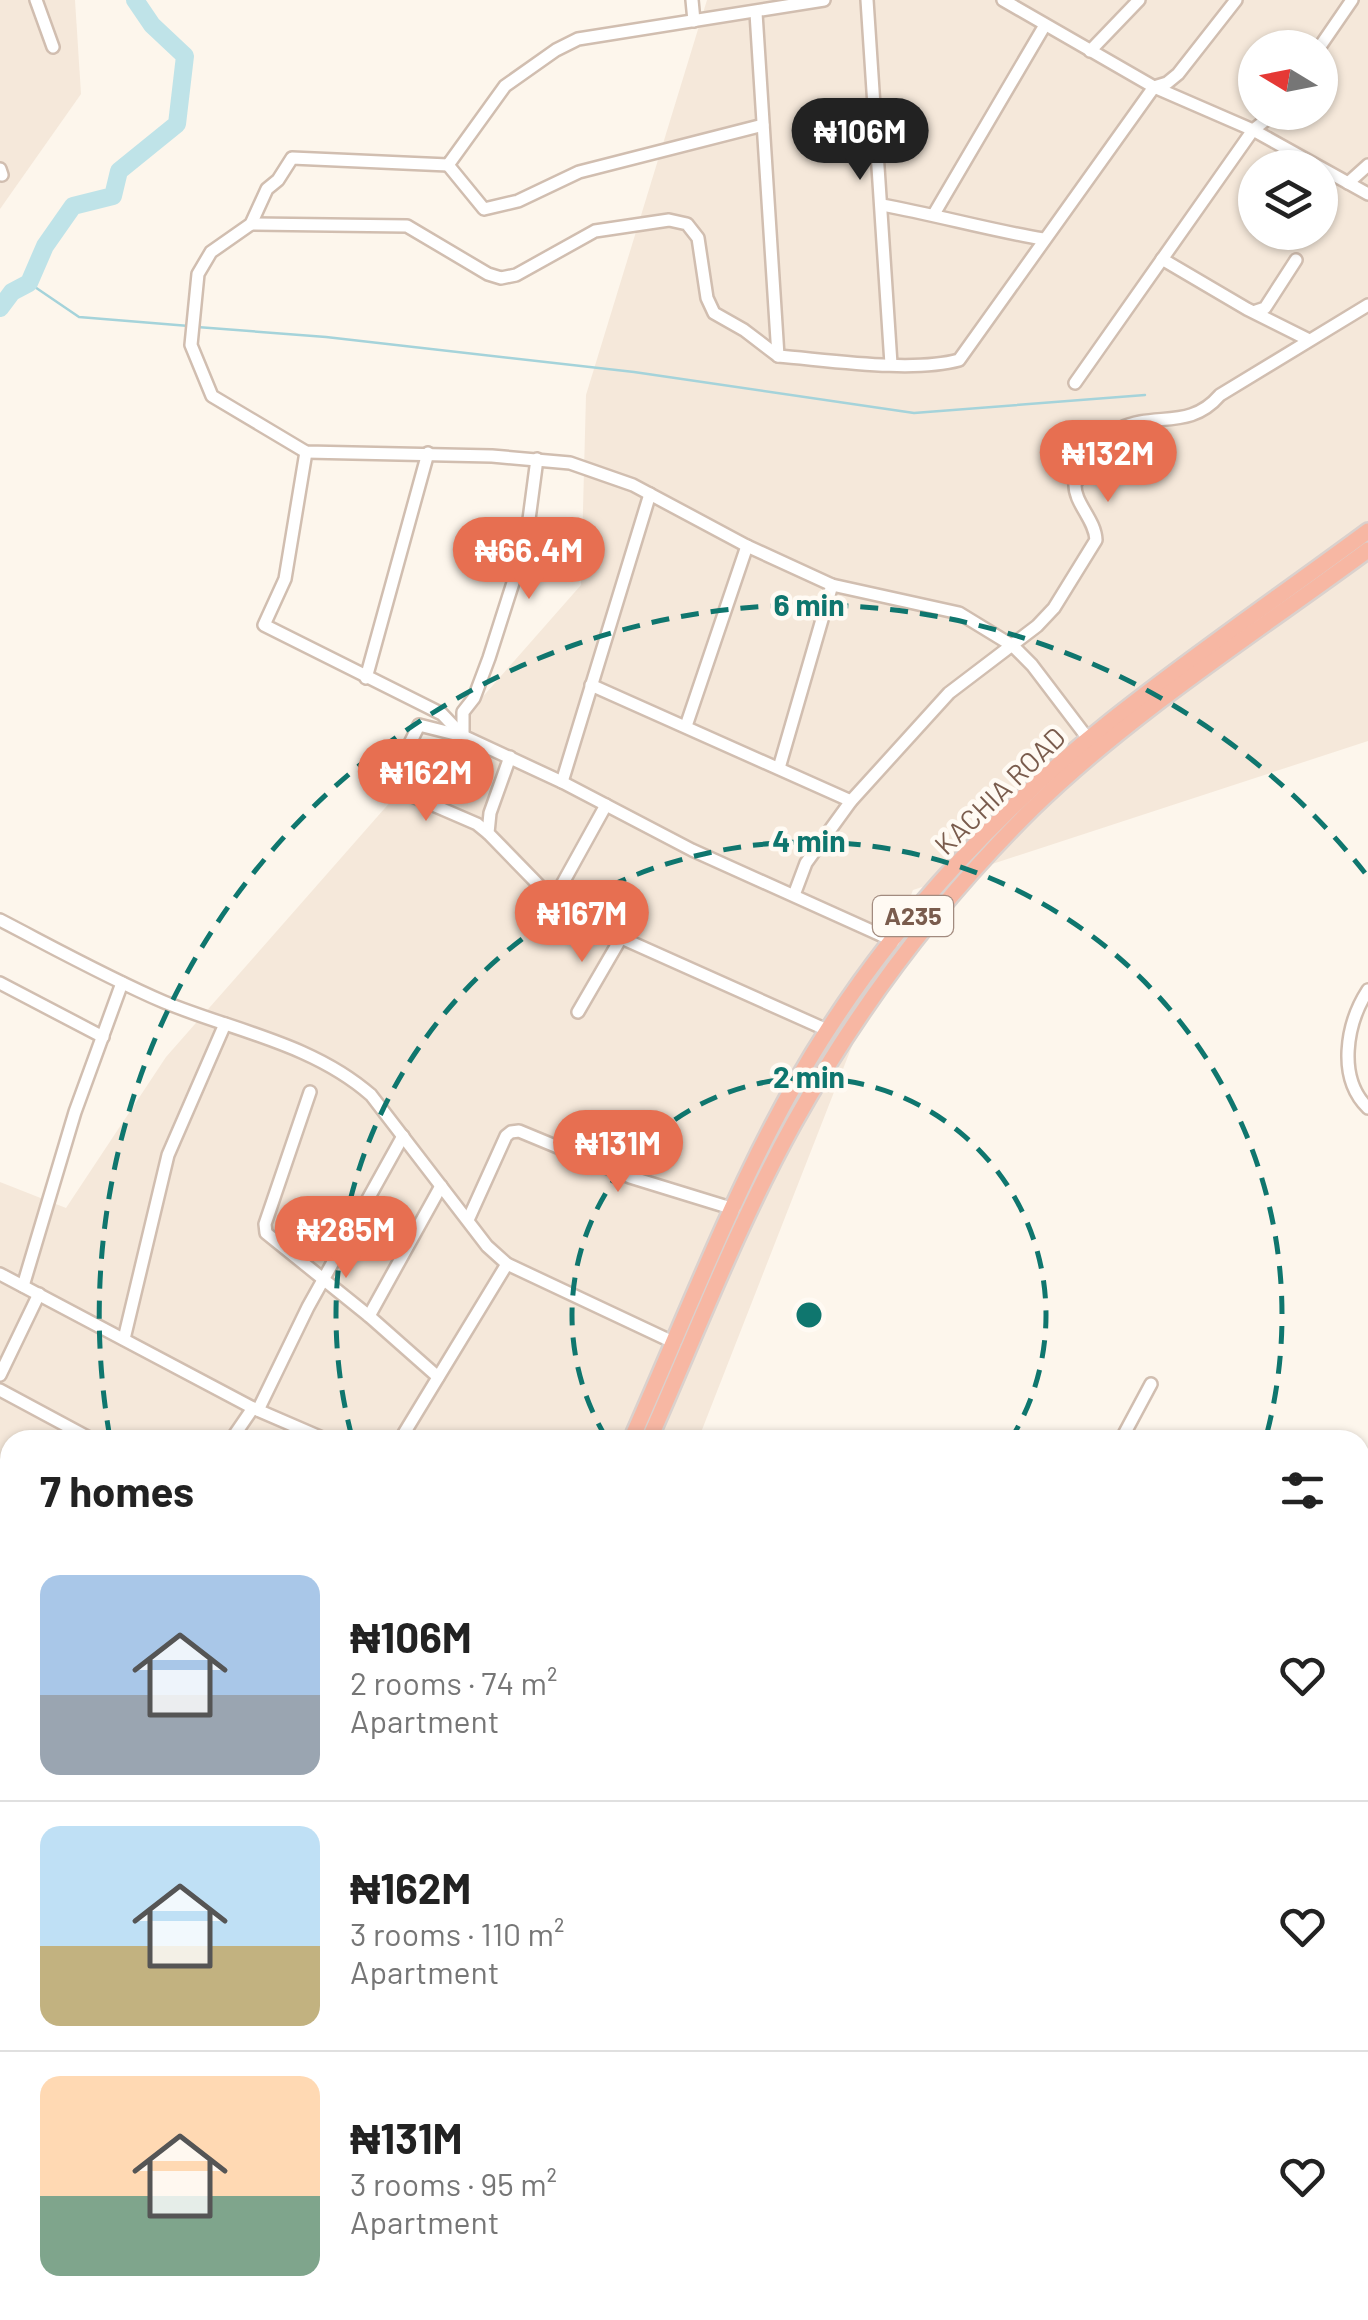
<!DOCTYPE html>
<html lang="en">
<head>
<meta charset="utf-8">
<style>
	:root { --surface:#fff; --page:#f6f6f6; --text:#222; --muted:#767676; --line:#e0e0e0; --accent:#e76f51 }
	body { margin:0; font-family:Barlow,sans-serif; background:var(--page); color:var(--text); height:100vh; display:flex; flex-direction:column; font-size:38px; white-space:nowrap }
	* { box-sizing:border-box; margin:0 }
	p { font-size:32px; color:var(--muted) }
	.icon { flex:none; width:55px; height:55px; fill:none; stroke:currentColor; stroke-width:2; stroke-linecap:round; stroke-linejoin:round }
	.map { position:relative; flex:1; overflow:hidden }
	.panel { position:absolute; left:0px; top:1430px; width:1370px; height:890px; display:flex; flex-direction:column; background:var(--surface); border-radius:30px 30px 0 0; box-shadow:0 2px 8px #0004 }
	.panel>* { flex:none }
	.needle { width:65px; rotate:280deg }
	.controls { position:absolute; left:1238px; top:30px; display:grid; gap:20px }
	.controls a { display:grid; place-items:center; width:100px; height:100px; border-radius:50%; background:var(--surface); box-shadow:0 2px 8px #0004; font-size:50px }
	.price { position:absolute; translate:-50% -85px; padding:0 22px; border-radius:35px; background:var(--accent); color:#fff; font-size:32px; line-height:65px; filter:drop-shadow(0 2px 5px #0008) }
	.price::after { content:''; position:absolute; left:50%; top:60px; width:30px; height:22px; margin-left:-15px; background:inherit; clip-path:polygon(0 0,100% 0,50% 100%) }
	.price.on { background:#222; color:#fff }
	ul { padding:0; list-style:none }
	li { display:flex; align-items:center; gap:30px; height:250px; padding:0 40px }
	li+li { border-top:2px solid var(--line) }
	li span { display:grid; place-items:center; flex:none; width:280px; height:200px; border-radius:20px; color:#555 }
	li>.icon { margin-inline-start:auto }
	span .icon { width:120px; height:120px; fill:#fffc; stroke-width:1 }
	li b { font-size:42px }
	h2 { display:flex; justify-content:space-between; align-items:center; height:120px; padding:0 40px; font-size:42px }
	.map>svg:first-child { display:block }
	.residential { fill:#f5e8da; fill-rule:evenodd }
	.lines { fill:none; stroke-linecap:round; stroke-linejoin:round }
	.stream { stroke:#a5d3da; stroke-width:2.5 }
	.river { stroke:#bfe3e8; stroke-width:18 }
	.minor-casing { stroke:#d1beb0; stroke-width:16 }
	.highway-casing { stroke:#dad1cd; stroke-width:20 }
	.minor { stroke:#fff; stroke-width:11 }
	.highway { stroke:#f7b7a3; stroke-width:15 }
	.ring { fill:none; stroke:#0f766e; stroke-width:5; stroke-dasharray:18 12 }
	.labels { text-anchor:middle; stroke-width:9; stroke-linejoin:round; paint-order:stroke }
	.shield { fill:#fffaf3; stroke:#a28b7f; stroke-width:2.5 }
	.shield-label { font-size:25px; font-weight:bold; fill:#7a5c4d }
	.street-label { font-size:28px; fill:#7a5c4d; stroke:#fffaf3 }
	.centre { fill:#0f766e; stroke:#fffaf3; stroke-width:5 }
	.ring-label { font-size:30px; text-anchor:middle; font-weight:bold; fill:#0f766e; stroke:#fffaf3; stroke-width:9; stroke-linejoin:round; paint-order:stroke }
</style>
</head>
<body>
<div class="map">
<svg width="1368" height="2320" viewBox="0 0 1368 2320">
	<rect width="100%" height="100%" fill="#fdf6ec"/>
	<!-- residential -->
	<g class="residential">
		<polygon points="0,0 75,0 81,94 0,209"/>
		<path d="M 707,0 L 1368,0 L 1368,741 L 913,890 L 698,1440 L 10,1440 L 10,1572 L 0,1584 L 0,1182 L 66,1208 L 166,1057 L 581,585 L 586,395 ZM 1255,48 L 1320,48 L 1320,112 L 1255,112 ZM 1255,168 L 1320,168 L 1320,232 L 1255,232 Z"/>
		<polygon points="256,2310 617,2310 634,2320 251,2320"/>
	</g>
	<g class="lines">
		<!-- stream -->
		<g class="stream">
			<polyline points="29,283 79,317 189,326"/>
			<polyline points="197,327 326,337 634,372 914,413 1145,395"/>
		</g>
		<!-- river -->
		<polyline class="river" points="0,308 12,292 29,283 45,246 73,206 113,196 119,171 177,124 185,56 152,25 135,0"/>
		<defs>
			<g id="minor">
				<polyline points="36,0 53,47"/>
				<polyline points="692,0 694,21"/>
				<polyline points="824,0 578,39 556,50 505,86 448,165 292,158 278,180 267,189 251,224 211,252 198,274 191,345 212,396 306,452 492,456 570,463 633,485 747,546 832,585 959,613 1013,646 1032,665 1089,740"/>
				<polyline points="867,0 891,364"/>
				<polyline points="1003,0 1154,87 1253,130 1368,194"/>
				<polyline points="756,13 778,356"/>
				<polyline points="1319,48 1352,0"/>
				<polyline points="1090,51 1139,0"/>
				<polyline points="448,165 484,209 518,201 579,172 763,125"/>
				<polyline points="0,169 2,175"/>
				<polyline points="1348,183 1368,165"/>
				<path d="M 882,205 C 937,215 989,230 1043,239"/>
				<polyline points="934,214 1045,25"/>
				<path d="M 251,224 L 407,226 L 488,274 L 501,278 L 516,275 L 595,231 L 669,220 L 687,224 L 698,238 L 707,298 L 714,313 L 744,330 L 778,356 C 828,360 912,373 959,360 L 1154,87 L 1167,83 L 1178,74 L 1236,0"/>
				<polyline points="1162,259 1247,309 1309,340"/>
				<polyline points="1256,311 1265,308 1296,260"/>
				<polyline points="1075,383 1253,130 1276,112"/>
				<polyline points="306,452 285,579 264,625 442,714 463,736 562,782 692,850 894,941"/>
				<polyline points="366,678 428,453"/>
				<polyline points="591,685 851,801"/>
				<polyline points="686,726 747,546"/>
				<polyline points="510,757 490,813 488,833 564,911 579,919 827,1030"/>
				<polyline points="779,768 832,585"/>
				<polyline points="562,782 650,494"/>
				<polyline points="488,833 477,824 389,786 419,725 463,736 463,712 474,698 489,658 526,542 537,459"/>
				<path d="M 794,895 L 806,863 L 851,801 L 949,693 L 1037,626 L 1054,608 L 1096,540 C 1095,519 1074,503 1075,484 C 1087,467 1100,439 1119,429 C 1155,411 1189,431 1220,395 L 1368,305"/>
				<polyline points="554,899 606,805"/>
				<path d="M 0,920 C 54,948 108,978 164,1002 C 235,1031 313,1044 371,1095 L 487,1246 L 507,1264 L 675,1343"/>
				<polyline points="0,983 103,1037"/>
				<path d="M 1368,990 C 1346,1024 1337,1078 1368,1108"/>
				<polyline points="578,1012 621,938"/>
				<polyline points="310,1092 265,1224 266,1233 369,1316 438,1377"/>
				<polyline points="468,1220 506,1136 511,1132 519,1131 630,1177 734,1209"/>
				<polyline points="0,1274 253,1408 327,1440"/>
				<polyline points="23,1286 75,1112 122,983"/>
				<polyline points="369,1316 441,1186"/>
				<polyline points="124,1339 168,1155 225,1024"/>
				<polyline points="0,1375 39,1294"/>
				<polyline points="0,1390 93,1440"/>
				<polyline points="258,1410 308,1307 403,1136"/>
				<polyline points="231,1440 253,1408"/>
				<polyline points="400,1440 507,1264"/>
				<polyline points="1121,1440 1151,1384"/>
				<polyline points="0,1515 10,1520"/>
				<polyline points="1360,1542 1368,1547"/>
				<polyline points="0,1580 10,1566"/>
				<polyline points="0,1678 10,1684"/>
				<polyline points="1360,1698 1368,1674"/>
				<polyline points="1360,1986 1368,1994"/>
				<polyline points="1360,2081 1368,2072"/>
				<polyline points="0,2282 10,2262"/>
				<polyline points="1037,2310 1039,2320"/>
			</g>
			<g id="highway">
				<path d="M 631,1440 C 692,1304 746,1156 827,1031 C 902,914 1003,806 1112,720 C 1195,654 1283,594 1368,531"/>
				<path d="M 649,1440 C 696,1334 738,1224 794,1123 C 858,1008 938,902 1032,809 C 1130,713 1257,632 1368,550"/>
				<polyline points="240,2320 244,2310"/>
				<polyline points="257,2320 261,2310"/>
			</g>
		</defs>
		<!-- minor casing -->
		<use href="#minor" class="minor-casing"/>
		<!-- highway casing -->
		<use href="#highway" class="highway-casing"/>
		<!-- minor -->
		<use href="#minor" class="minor"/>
		<!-- highway -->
		<use href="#highway" class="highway"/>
	</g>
	<!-- distance rings -->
	<g class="ring">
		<path d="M607 1439A237 237 0 1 1 1011 1439"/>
		<path d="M352 1437A473 473 0 1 1 1266 1437"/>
		<path d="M110 1438A710 710 0 0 1 1365 873"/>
	</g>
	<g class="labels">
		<!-- shield labels -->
		<rect class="shield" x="873" y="896" width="80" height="40" rx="8"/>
		<g class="shield-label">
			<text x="913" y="925">A235</text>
		</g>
		<!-- street labels -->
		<g class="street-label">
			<text transform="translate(1000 791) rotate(-44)" y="10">KACHIA ROAD</text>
		</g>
	</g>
	<circle cx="809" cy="1315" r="15" class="centre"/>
	<g class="ring-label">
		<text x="809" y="616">6 min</text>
		<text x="809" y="852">4 min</text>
		<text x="809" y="1088">2 min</text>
	</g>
</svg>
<div class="controls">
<a><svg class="needle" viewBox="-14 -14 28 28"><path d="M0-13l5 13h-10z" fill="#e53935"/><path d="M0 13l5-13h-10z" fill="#767676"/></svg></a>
<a><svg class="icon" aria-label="layers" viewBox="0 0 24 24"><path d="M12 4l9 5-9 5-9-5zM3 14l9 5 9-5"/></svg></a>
</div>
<b class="price on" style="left:860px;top:183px">₦106M</b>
<b class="price" style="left:1108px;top:505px">₦132M</b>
<b class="price" style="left:529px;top:602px">₦66.4M</b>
<b class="price" style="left:426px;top:824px">₦162M</b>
<b class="price" style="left:582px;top:965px">₦167M</b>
<b class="price" style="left:618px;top:1195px">₦131M</b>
<b class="price" style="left:346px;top:1281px">₦285M</b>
<section class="panel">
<h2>7 homes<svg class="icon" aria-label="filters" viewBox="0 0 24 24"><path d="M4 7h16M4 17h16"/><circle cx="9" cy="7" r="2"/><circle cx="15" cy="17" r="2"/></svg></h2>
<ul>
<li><span style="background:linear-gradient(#a9c7e8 60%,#9aa5b1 0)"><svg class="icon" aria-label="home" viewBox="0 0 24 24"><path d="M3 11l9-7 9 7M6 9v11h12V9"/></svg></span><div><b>₦106M</b><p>2 rooms · 74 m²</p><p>Apartment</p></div><svg class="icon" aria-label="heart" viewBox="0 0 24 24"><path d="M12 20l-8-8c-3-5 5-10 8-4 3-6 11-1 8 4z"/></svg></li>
<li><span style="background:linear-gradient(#bfe0f5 60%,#c2b280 0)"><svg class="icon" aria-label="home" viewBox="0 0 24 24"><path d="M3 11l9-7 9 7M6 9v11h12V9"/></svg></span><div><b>₦162M</b><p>3 rooms · 110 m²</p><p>Apartment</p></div><svg class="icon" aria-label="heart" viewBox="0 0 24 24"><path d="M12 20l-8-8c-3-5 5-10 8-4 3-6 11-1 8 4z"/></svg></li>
<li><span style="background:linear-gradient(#ffd9b3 60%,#7fa58c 0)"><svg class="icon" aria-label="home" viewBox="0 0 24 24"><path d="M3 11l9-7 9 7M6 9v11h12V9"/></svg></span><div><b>₦131M</b><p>3 rooms · 95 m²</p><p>Apartment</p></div><svg class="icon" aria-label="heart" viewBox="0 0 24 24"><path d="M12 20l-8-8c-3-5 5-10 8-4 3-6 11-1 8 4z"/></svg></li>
</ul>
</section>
</div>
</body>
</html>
